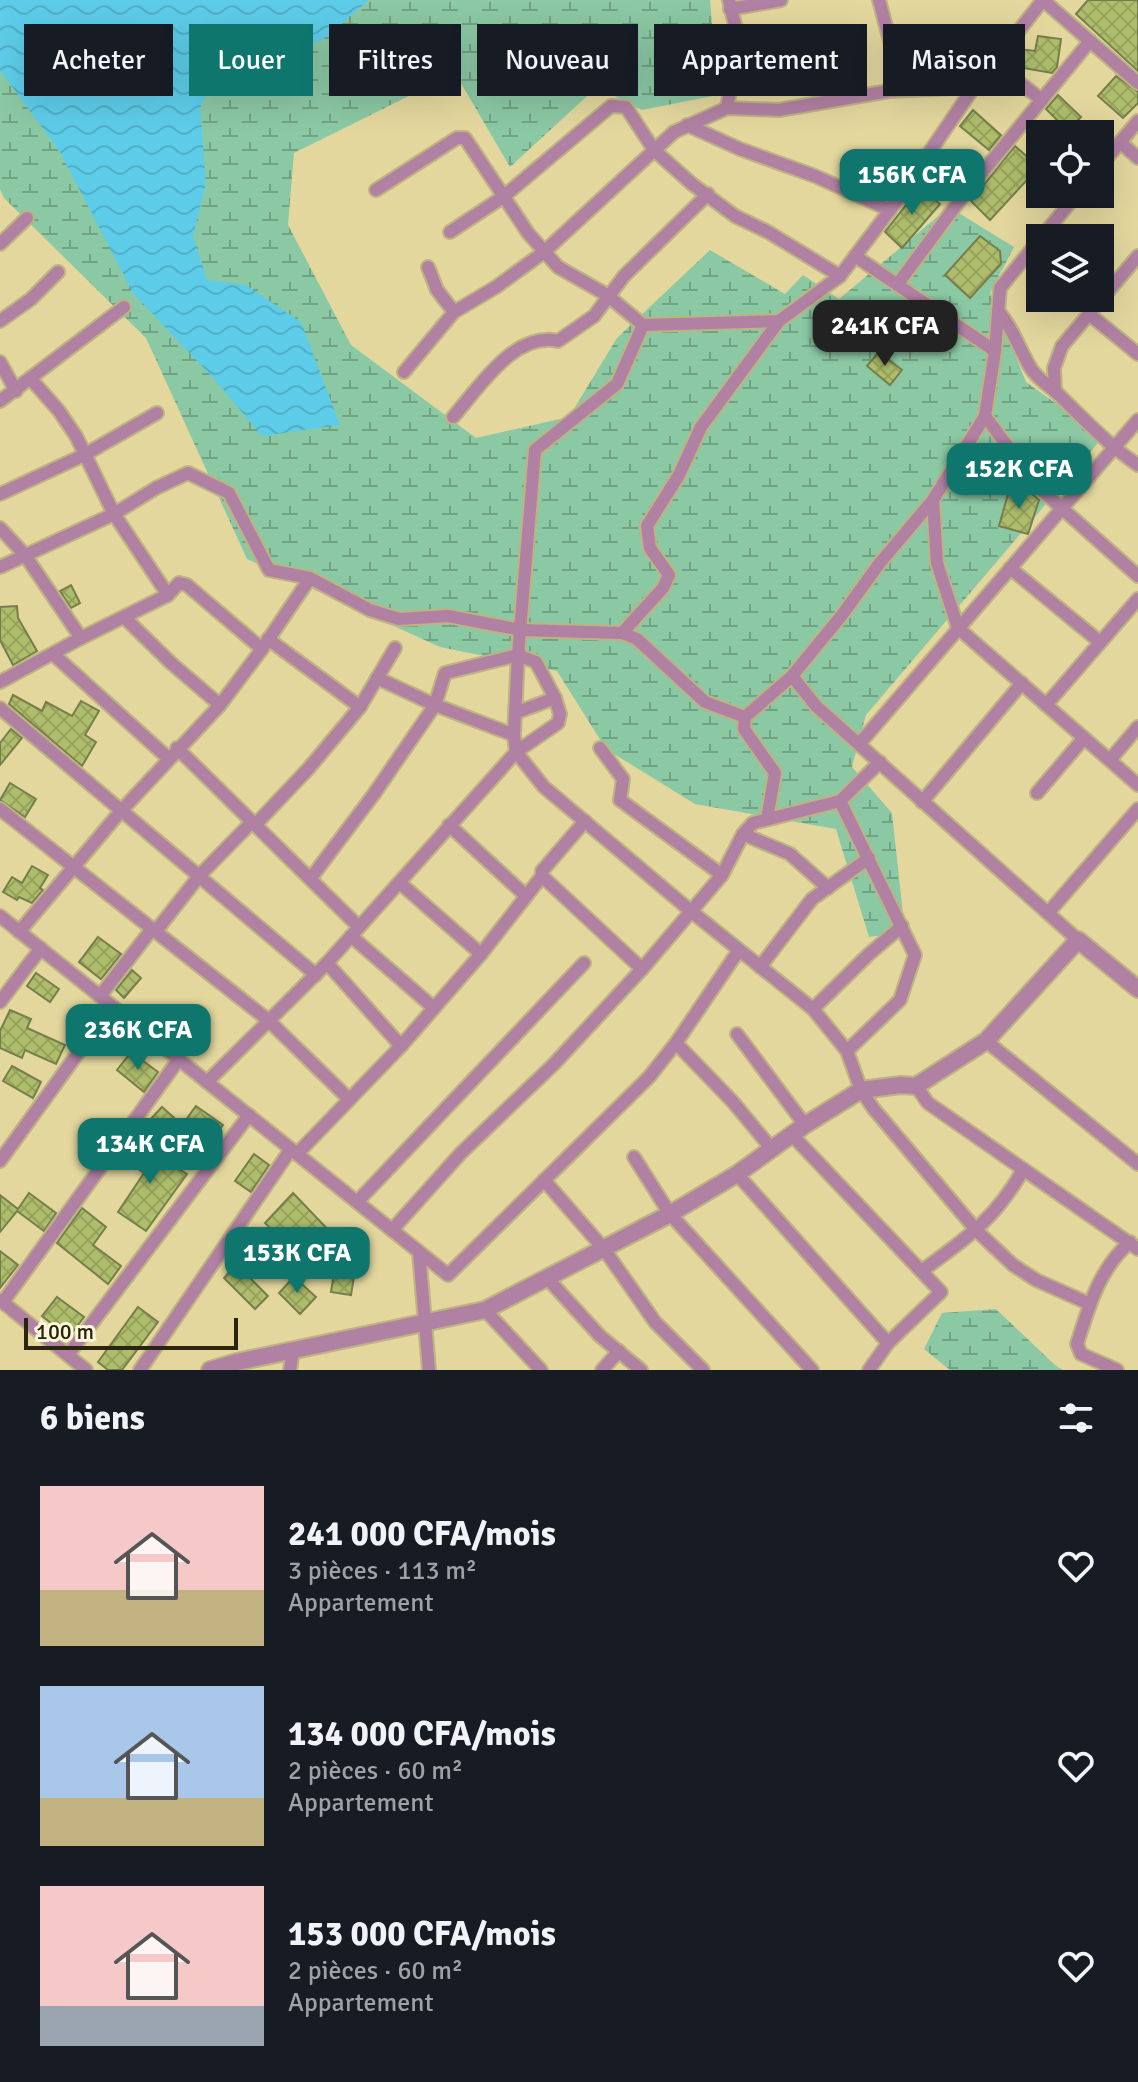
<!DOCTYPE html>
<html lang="fr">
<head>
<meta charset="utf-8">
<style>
	:root { --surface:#171b24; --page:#242831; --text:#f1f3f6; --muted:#9ea1a6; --accent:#0f766e }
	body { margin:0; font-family:Signika,sans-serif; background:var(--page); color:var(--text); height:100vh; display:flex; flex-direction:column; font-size:30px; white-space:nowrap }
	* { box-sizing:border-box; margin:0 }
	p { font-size:26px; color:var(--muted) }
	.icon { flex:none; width:44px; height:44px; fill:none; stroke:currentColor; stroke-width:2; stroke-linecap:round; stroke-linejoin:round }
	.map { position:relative; height:1370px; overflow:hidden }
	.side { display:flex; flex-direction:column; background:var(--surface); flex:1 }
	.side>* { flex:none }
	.banner { position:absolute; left:24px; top:24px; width:1090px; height:72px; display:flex; gap:16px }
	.fabs { position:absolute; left:1026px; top:120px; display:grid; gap:16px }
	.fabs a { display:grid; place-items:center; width:88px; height:88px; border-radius:0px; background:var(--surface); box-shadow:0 8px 32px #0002; font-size:40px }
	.scale { position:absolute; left:24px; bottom:20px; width:214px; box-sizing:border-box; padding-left:8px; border:4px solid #29250e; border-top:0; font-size:22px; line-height:28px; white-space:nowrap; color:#29250e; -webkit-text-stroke:6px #fdf8dc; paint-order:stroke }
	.price { position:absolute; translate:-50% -68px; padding:0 18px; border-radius:16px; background:var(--accent); color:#fff; font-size:26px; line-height:52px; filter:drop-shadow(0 2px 4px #0008) }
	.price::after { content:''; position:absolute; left:50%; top:48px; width:24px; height:18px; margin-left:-12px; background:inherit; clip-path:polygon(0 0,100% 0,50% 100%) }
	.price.selected { background:#222; color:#fff }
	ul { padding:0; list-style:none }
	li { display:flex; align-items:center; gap:24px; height:200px; padding:0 40px }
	li span { display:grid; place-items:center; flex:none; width:224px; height:160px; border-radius:0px; color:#555 }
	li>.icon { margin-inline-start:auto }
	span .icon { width:96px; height:96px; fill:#fffc; stroke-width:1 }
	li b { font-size:34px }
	h2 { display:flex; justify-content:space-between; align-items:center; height:96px; padding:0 40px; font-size:34px }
	.tag { padding:0 28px; border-radius:0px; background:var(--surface); box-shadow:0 8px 32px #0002; font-size:28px; line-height:72px }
	.tag.selected { background:var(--accent); color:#fff }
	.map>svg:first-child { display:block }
	.wetland { fill:url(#wetland-marsh) }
	.water { fill:url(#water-waves) }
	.building { fill:url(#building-cross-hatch); stroke:#757f4b; stroke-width:2 }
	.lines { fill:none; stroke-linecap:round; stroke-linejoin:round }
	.minor-casing { stroke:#beb381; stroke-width:16 }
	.tertiary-casing { stroke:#beb381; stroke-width:20 }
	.minor { stroke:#b181a3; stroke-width:12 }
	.tertiary { stroke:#b181a3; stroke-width:16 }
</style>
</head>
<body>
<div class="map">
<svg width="1138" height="1370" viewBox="0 0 1138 1370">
	<defs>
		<pattern id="wetland-marsh" width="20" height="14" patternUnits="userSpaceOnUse" patternTransform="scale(2)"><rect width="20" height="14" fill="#8bc8a4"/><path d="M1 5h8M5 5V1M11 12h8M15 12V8" fill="none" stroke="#72a284"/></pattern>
		<pattern id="water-waves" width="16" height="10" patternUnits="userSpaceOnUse" patternTransform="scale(2)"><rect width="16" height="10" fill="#5dcce9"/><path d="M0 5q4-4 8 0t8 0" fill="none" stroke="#51afc7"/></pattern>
		<pattern id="building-cross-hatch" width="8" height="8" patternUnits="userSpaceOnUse" patternTransform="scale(2)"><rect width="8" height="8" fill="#aebd6b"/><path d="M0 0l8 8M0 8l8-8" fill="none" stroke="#96a25c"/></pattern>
	</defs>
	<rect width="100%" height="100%" fill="#e3d79e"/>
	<!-- wetland -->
	<g class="wetland">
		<polygon points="0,0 710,0 718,95 642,110 597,87 510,167 455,73 294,153 288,225 351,345 476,438 569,417 617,338 710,250 785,294 803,275 839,299 949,207 1014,247 990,293 1026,382 1103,437 866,715 852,767 892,813 905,932 869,937 836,829 695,804 606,749 557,671 440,647 247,559 146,338 4,198 0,189"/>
		<polygon points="996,1309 1056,1366 1063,1370 950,1370 924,1349 942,1313"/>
	</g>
	<!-- water -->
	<polygon class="water" points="0,0 369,0 322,40 212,82 200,108 206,183 193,236 207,280 246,285 301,322 340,425 262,436 215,380 133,293 60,152 0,70"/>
	<!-- building -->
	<g class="building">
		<polygon points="1088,0 1138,0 1138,71 1076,14"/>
		<polygon points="1038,36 1061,39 1057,67 1052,73 1017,67 1020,49 1035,51"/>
		<polygon points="1116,76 1138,92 1138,103 1123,118 1098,96"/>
		<polygon points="1058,95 1081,117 1068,131 1046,109"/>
		<polygon points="973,110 1001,135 989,150 960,126"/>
		<polygon points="1015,146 1039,167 990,220 971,201"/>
		<polygon points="920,187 940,204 902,248 885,232"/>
		<polygon points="980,236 1000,251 1001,264 970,298 945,275"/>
		<polygon points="879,352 902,370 890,385 867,366"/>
		<polygon points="1010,487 1031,493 1039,500 1028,534 999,526"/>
		<polygon points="71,585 80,603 71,608 60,591"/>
		<polygon points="17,606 18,618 37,651 13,665 0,640 0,607"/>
		<polygon points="13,695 42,711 46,702 72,716 81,701 99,711 85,735 96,742 82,766 9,704"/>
		<polygon points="11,729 22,738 0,765 0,743"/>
		<polygon points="10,783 36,799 25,817 0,800"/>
		<polygon points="32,866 48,875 40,888 43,890 32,903 19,897 17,900 3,892 12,877 22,883"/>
		<polygon points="98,937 121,954 101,979 79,962"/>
		<polygon points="132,970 141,978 124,998 116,990"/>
		<polygon points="36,973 59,989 50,1002 27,986"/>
		<polygon points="10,1010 31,1019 27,1028 65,1045 56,1064 25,1050 22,1058 0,1048 0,1031"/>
		<polygon points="131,1052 158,1072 144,1092 117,1070"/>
		<polygon points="12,1066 41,1082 33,1098 3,1081"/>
		<polygon points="196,1106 223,1125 195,1164 148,1122 162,1107 182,1125"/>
		<polygon points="132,1140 187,1174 146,1231 118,1212 144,1173 122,1157"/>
		<polygon points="254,1154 269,1165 251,1192 235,1181"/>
		<polygon points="29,1193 56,1213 44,1231 17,1211 0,1232 0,1195 18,1209"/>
		<polygon points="293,1193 335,1237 312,1256 325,1258 312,1271 291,1247 276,1264 268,1253 247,1275 268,1296 255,1309 224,1278 269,1227 265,1223"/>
		<polygon points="82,1208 106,1227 93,1245 121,1266 108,1284 57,1243"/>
		<polygon points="0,1251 18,1265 0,1288"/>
		<polygon points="336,1260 356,1264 351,1295 331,1292"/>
		<polygon points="294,1277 316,1297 300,1314 279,1293"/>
		<polygon points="57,1297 84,1317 69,1337 42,1316"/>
		<polygon points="138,1307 158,1322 122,1370 108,1370 98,1362"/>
	</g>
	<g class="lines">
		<defs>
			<g id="minor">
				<polyline points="879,0 895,60"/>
				<polyline points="1043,0 1138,83"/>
				<polyline points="730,9 781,0"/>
				<polyline points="993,62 1042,100"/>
				<polyline points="727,108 739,41 729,0"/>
				<polyline points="687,125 740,149 815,176 890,210"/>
				<polyline points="1120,142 1138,158"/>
				<polyline points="1100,166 1138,121"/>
				<polyline points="376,190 457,138 465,138 528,233 558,267 607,295 643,325 779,321 840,276 890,210 974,87 1043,0"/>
				<polyline points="450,232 503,197 611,106 626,107 654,150 692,184 735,216 768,232 840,276"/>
				<polyline points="1041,238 1077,194"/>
				<polyline points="0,244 27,218"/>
				<polyline points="855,256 995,351"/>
				<polyline points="428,267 437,290 454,312"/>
				<polyline points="897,285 963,196 1090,41"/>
				<path d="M 998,311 C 1014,329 1019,350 1032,370 C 1040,381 1050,386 1059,395 C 1085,420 1108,445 1138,465"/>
				<polyline points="1089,314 1138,354"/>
				<polyline points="0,321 31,299 58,272"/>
				<polyline points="643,325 617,384 535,450 518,655 514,735 516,752 544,787 692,912 813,1009 847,1051 861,1090 873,1108 977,1231 1013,1265 1036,1280 1090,1304"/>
				<polyline points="0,362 16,391"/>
				<polyline points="404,372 454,312 496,287 544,252 674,132 727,108 779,110 889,91 974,87"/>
				<polyline points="31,379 59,411 76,436 114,514 168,595"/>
				<polyline points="1055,391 1054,368 1062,346 1138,256"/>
				<polyline points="0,401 124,307"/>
				<polyline points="985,416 1037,486 1138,576"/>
				<path d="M 453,417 C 479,388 514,331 558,341 L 594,316 L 624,276 L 708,194"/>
				<polyline points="0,494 84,455 157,413"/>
				<polyline points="933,500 937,563 958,628 1138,785"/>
				<polyline points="0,528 25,555 81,638"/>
				<polyline points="0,567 114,514 156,488 188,473 229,493 269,570 310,578 370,610 399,619 448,616 521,630 622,633 637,639 705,702 745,717"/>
				<polyline points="1010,568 1100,642"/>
				<polyline points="124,617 171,663 220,705"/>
				<polyline points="622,633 663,588 669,575 650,548 647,526 679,475 701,427 779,321"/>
				<polyline points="268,639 360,707"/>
				<polyline points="53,654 168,758"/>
				<polyline points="792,676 816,706 1078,940"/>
				<polyline points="377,678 435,705 514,735"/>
				<polyline points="0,682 81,638 168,595 179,583 187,585 262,649"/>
				<polyline points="1046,705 1138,599"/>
				<polyline points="0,708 316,975"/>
				<polyline points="515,713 555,698"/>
				<polyline points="860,743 1138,420"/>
				<polyline points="177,748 359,927"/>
				<polyline points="600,748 623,779 620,800 722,875"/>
				<polyline points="1110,760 1138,727"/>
				<polyline points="1037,793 1084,738"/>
				<polyline points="840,801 915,955 900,1000 847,1051"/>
				<polyline points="922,802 1022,683"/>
				<polyline points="0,809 268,1020 349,1099"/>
				<polyline points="767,819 775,773 744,729 745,717 792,676 842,615 879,564 933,500 985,416 995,351 1000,288 1040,239"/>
				<polyline points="255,825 309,768 360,707 395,648"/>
				<polyline points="449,825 526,896"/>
				<polyline points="743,834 790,854 828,888"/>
				<polyline points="542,876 642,969"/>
				<polyline points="400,883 481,954"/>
				<polyline points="1048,913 1138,809"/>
				<polyline points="0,916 448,1275 649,1077 676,1043 739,950"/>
				<polyline points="156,931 200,875 251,823"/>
				<polyline points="19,932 120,812 220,705 262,649 310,578"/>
				<polyline points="351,936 434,1008"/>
				<polyline points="327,963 401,1046"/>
				<polyline points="760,967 812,899 869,858"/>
				<polyline points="100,996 152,929"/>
				<polyline points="0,1002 41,948"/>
				<polyline points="813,1009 868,955 902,926"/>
				<polyline points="737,1034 805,1125"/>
				<polyline points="986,1041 1138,1164"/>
				<polyline points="676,1043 733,1102 771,1148"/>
				<polyline points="207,1082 327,963 516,752 558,723 560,714 555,698 536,662 518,655 445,673 435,705 374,794 311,878"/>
				<polyline points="916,1086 928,1103 1138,1249"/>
				<polyline points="792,1135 941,1292 888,1343 869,1370"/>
				<polyline points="297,1154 401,1046 481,954 542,876 542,871 585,821"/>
				<polyline points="634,1157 670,1214 812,1370"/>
				<polyline points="0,1161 112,1006"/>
				<polyline points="737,1174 888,1343"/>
				<polyline points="544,1180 604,1249 655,1322 703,1370"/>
				<polyline points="357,1202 584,963"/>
				<polyline points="392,1230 461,1153 554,1064 642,969 722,875 743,834 753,823 840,801 880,762"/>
				<polyline points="419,1252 429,1370"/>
				<path d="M 923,1270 C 967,1238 995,1219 1023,1170"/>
				<polyline points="547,1278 600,1336 641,1370"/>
				<polyline points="0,1300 86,1370"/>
				<polyline points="3,1302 179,1059"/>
				<polyline points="485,1310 541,1370"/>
				<polyline points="68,1355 249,1115"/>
				<polyline points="140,1370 291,1149"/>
				<polyline points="290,1370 293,1350"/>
				<polyline points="602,1370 619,1351"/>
				<path d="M 1117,1370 L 1081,1354 L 1077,1344 C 1089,1306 1099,1269 1130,1242"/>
			</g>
			<polyline id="tertiary" points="210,1370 237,1362 485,1310 670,1214 737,1174 805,1125 861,1090 901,1085 916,1086 986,1041 1078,940 1138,989"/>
		</defs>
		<!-- minor casing -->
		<use href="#minor" class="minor-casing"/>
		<!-- tertiary casing -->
		<use href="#tertiary" class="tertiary-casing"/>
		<!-- minor -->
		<use href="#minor" class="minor"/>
		<!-- tertiary -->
		<use href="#tertiary" class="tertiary"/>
	</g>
</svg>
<div class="fabs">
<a><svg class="icon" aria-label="locate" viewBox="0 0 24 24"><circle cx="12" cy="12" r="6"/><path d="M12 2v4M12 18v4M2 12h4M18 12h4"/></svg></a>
<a><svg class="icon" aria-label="layers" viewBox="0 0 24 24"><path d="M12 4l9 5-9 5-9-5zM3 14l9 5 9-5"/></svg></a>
</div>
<div class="scale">100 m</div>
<b class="price" style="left:912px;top:217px">156K CFA</b>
<b class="price selected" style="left:885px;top:368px">241K CFA</b>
<b class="price" style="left:1019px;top:511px">152K CFA</b>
<b class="price" style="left:138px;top:1072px">236K CFA</b>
<b class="price" style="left:150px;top:1186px">134K CFA</b>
<b class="price" style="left:297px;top:1295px">153K CFA</b>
<div class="banner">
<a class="tag">Acheter</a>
<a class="tag selected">Louer</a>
<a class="tag">Filtres</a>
<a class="tag">Nouveau</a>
<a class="tag">Appartement</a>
<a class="tag">Maison</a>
</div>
</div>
<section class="side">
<h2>6 biens<svg class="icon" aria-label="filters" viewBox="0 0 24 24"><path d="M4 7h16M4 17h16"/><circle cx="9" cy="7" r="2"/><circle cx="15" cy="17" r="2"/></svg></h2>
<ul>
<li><span style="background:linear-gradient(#f6c9c9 65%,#c2b280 0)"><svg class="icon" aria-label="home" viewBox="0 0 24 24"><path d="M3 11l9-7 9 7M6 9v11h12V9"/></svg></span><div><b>241 000 CFA/mois</b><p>3 pièces · 113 m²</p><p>Appartement</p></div><svg class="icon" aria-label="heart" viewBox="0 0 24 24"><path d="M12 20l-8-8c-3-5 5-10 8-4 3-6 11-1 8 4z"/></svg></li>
<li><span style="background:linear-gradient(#a9c7e8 70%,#c2b280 0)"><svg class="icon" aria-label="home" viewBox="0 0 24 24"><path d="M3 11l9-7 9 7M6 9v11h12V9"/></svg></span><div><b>134 000 CFA/mois</b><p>2 pièces · 60 m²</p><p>Appartement</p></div><svg class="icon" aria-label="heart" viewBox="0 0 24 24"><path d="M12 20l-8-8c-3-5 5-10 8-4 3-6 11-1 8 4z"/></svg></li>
<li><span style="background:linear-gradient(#f6c9c9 75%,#9aa5b1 0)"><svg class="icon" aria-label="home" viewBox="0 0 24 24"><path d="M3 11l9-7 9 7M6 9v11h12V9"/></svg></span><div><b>153 000 CFA/mois</b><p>2 pièces · 60 m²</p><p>Appartement</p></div><svg class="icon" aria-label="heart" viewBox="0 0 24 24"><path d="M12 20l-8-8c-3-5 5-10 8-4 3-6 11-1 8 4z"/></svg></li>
</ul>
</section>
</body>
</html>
